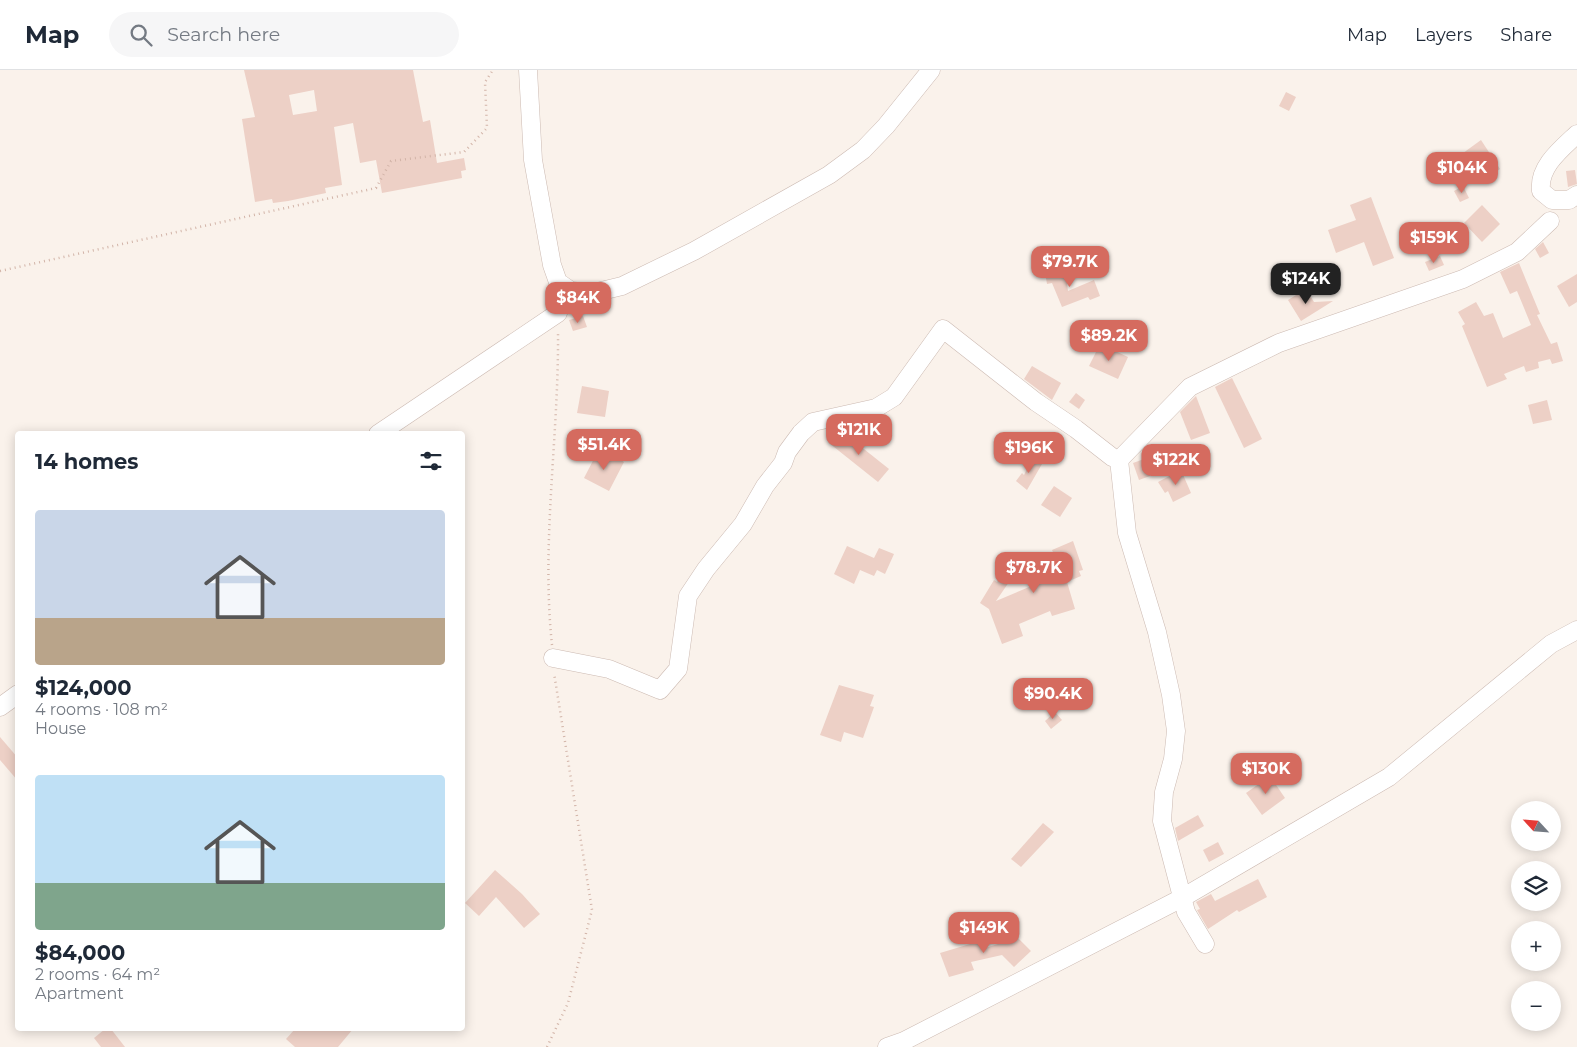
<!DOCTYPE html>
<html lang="en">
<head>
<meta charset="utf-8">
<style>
	:root { --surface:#fff; --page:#f6f6f7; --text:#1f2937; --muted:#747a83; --line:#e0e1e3; --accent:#d56b5f }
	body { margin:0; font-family:Montserrat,sans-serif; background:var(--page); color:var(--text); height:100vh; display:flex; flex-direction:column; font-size:19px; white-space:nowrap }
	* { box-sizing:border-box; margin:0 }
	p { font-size:16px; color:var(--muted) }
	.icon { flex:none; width:28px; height:28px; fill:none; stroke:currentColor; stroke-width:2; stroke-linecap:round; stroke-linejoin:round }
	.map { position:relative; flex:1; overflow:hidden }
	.side { position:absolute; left:15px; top:361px; width:450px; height:600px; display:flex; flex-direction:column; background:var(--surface); border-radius:5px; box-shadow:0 2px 12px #0003 }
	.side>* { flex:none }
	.needle { width:32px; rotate:296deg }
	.controls { position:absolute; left:1511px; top:731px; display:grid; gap:10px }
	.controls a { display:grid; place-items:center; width:50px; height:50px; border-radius:50%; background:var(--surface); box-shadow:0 2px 12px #0003; font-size:25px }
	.price { position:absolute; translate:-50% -42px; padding:0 11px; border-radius:10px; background:var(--accent); color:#fff; font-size:16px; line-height:32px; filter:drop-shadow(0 1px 2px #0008) }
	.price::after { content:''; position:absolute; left:50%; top:30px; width:15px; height:11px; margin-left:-8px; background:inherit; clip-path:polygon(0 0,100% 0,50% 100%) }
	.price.current { background:#222; color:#fff }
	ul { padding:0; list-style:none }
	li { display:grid; align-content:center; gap:10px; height:265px; padding:0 20px }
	li span { display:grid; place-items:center; height:155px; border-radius:5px; color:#555 }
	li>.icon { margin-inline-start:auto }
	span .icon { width:90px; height:90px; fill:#fffc; stroke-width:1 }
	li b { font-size:21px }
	h2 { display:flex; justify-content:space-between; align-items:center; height:60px; padding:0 20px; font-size:21px }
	header { display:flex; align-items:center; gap:30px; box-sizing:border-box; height:70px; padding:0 25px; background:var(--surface); border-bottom:1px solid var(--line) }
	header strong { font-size:24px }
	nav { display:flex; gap:28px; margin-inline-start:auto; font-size:18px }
	.search { width:350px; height:45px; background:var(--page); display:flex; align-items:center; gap:12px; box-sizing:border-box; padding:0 18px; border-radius:28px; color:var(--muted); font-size:19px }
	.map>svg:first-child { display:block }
	.building { fill:#edd0c6; fill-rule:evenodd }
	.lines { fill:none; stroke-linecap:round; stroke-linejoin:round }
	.minor-casing { stroke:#ccbab2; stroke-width:19 }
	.path { stroke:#d2b4a8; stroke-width:2.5; stroke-dasharray:1 4; stroke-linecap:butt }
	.minor { stroke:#fff; stroke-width:18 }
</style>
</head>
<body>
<header>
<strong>Map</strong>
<div class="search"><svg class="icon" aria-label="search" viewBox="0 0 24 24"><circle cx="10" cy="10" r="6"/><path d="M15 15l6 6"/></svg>Search here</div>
<nav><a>Map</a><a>Layers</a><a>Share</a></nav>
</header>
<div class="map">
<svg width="1577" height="977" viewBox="0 0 1577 977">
	<rect width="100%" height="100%" fill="#faf2eb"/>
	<!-- building -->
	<g class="building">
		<path d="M 244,0 L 413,0 L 423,52 L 430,50 L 437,93 L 464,88 L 466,100 L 461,101 L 462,108 L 382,123 L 376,90 L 360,93 L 353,53 L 334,57 L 342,115 L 325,118 L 326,123 L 288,131 L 273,133 L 272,129 L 255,132 L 242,49 L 255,47 ZM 314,20 L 317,41 L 293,45 L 289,25 Z"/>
		<polygon points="1286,22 1296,27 1289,41 1279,36"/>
		<polygon points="1481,70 1500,99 1479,114 1459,86"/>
		<polygon points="1575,100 1577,114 1568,117 1566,101"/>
		<polygon points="1463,116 1469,128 1460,132 1454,121"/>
		<polygon points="1371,127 1394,188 1373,196 1364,172 1336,183 1328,160 1356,150 1350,135"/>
		<polygon points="1482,135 1500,154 1482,172 1464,153"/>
		<polygon points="1543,172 1549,183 1540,188 1535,179"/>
		<polygon points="1440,186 1444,195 1429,201 1425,192"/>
		<polygon points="1519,193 1540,244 1537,245 1551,274 1557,272 1563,291 1552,294 1550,289 1538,292 1539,298 1526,302 1524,296 1504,304 1507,309 1487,317 1462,256 1465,254 1458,242 1476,232 1484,246 1493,243 1503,268 1531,255 1517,221 1510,224 1500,202"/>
		<polygon points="1065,199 1068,221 1094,210 1100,226 1090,230 1088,227 1062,237 1052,213 1047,214 1045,202"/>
		<polygon points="1577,204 1577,232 1569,237 1557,216"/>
		<polygon points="1306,219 1314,232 1333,231 1301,251 1288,230"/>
		<polygon points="583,246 587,257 573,261 569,250"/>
		<polygon points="1100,274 1128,287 1118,309 1089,296"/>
		<polygon points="1032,296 1061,313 1052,330 1024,309"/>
		<polygon points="1232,308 1262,369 1244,378 1215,317"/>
		<polygon points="582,316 609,321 605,347 577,343"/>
		<polygon points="1076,323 1085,330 1079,339 1069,332"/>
		<polygon points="1196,326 1210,363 1191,370 1180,342"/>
		<polygon points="1547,330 1552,350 1533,354 1528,335"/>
		<polygon points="840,360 889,399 878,412 829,373"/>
		<polygon points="607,382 624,392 609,421 584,408 597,383 604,387"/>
		<polygon points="1032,389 1042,394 1027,420 1016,411 1022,403 1024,405"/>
		<polygon points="1144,389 1150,406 1139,410 1133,393"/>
		<polygon points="1181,400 1191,423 1173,432 1168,421 1165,423 1158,412"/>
		<polygon points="1054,416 1072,428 1060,447 1041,435"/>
		<polygon points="1073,471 1083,500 1079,501 1081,506 1067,512 1075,539 1052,546 1050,541 1019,554 1023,566 1002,574 989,539 980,533 994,510 997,512 1010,493 1018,499 996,531 1048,509 1042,492 1055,487 1052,480"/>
		<polygon points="847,476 874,488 879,478 894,484 885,504 877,500 874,506 860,500 854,514 834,504"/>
		<polygon points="839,615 874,625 870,636 874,637 863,668 844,662 841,672 820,665"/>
		<polygon points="1055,642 1062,650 1051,659 1045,651"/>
		<polygon points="0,667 18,688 18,711 0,690"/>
		<polygon points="1270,706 1285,728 1262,745 1246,723"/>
		<polygon points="1198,745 1204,756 1178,771 1175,758"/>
		<polygon points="1043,753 1054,762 1021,797 1011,789"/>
		<polygon points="1218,772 1224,784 1209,792 1203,780"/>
		<polygon points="495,800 522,824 540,844 524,858 496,827 479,846 465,833"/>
		<polygon points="1258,809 1267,827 1239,842 1237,840 1208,859 1197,840 1200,839 1196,832 1211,824 1215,831"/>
		<polygon points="1011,861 1031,881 1014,897 1002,885 971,892 974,900 949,907 940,883 980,871 982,879 998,874"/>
		<polygon points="105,959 111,959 125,977 101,977 94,968"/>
		<polygon points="295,959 353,959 338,977 295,977 286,969"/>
	</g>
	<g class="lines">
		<defs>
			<g id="minor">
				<polyline points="528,0 533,90 552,195 558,212 571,221 593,223 622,216 694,181 829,105 863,80 886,56 931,0"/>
				<path d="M 1577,64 C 1561,79 1538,97 1541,121 L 1552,130 L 1569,130 L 1577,125"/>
				<polyline points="378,364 558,243"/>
				<polyline points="1119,390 1190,317 1279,273 1463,209 1517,182 1550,151"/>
				<polyline points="1119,390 1127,463 1157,562 1171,625 1176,661 1173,689 1164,722 1162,751 1186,842 1205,874"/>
				<polyline points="553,588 609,599 660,620 678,599 688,526 706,499 743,454 765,416 783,393 787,382 801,363 813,352 876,338 894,327 943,259 1036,332 1076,359 1112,387 1119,390"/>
				<polyline points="0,637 18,624"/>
				<polyline points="887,977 904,971 1182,828 1389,707 1551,574 1577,560"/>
			</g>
		</defs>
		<!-- minor casing -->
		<use href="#minor" class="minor-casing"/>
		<!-- path -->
		<g class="path">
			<polyline points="0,201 376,118 391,91 464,82 487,58 485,12 493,0"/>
			<path d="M 552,575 C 541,471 559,366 558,261"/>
			<polyline points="547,977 568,933 592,840 554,603"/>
		</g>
		<!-- minor -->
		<use href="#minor" class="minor"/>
	</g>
</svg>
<div class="controls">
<a><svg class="needle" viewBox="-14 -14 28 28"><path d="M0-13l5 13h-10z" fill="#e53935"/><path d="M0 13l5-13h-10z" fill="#747a83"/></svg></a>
<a><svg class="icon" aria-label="layers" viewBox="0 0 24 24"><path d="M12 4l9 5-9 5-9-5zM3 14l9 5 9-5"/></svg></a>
<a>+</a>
<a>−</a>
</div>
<b class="price" style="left:1462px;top:124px">$104K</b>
<b class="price" style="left:1434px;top:194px">$159K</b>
<b class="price" style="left:1070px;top:218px">$79.7K</b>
<b class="price current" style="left:1306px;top:235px">$124K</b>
<b class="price" style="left:578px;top:254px">$84K</b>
<b class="price" style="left:1109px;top:292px">$89.2K</b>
<b class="price" style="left:859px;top:386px">$121K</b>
<b class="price" style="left:604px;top:401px">$51.4K</b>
<b class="price" style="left:1029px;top:404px">$196K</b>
<b class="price" style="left:1176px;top:416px">$122K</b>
<b class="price" style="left:1034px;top:524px">$78.7K</b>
<b class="price" style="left:1053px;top:650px">$90.4K</b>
<b class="price" style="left:1266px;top:725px">$130K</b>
<b class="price" style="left:984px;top:884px">$149K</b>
<section class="side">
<h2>14 homes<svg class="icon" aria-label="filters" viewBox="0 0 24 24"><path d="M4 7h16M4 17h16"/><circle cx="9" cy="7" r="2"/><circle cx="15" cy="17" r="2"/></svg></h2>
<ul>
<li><span style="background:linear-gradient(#c9d6e8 70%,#b9a48a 0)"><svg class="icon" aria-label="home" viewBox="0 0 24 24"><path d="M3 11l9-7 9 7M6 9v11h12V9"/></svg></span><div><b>$124,000</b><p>4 rooms · 108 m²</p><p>House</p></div></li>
<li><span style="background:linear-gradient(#bfe0f5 70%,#7fa58c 0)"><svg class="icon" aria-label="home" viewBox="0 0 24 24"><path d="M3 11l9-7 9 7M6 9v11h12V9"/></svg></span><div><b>$84,000</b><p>2 rooms · 64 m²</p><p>Apartment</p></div></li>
</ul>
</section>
</div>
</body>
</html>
